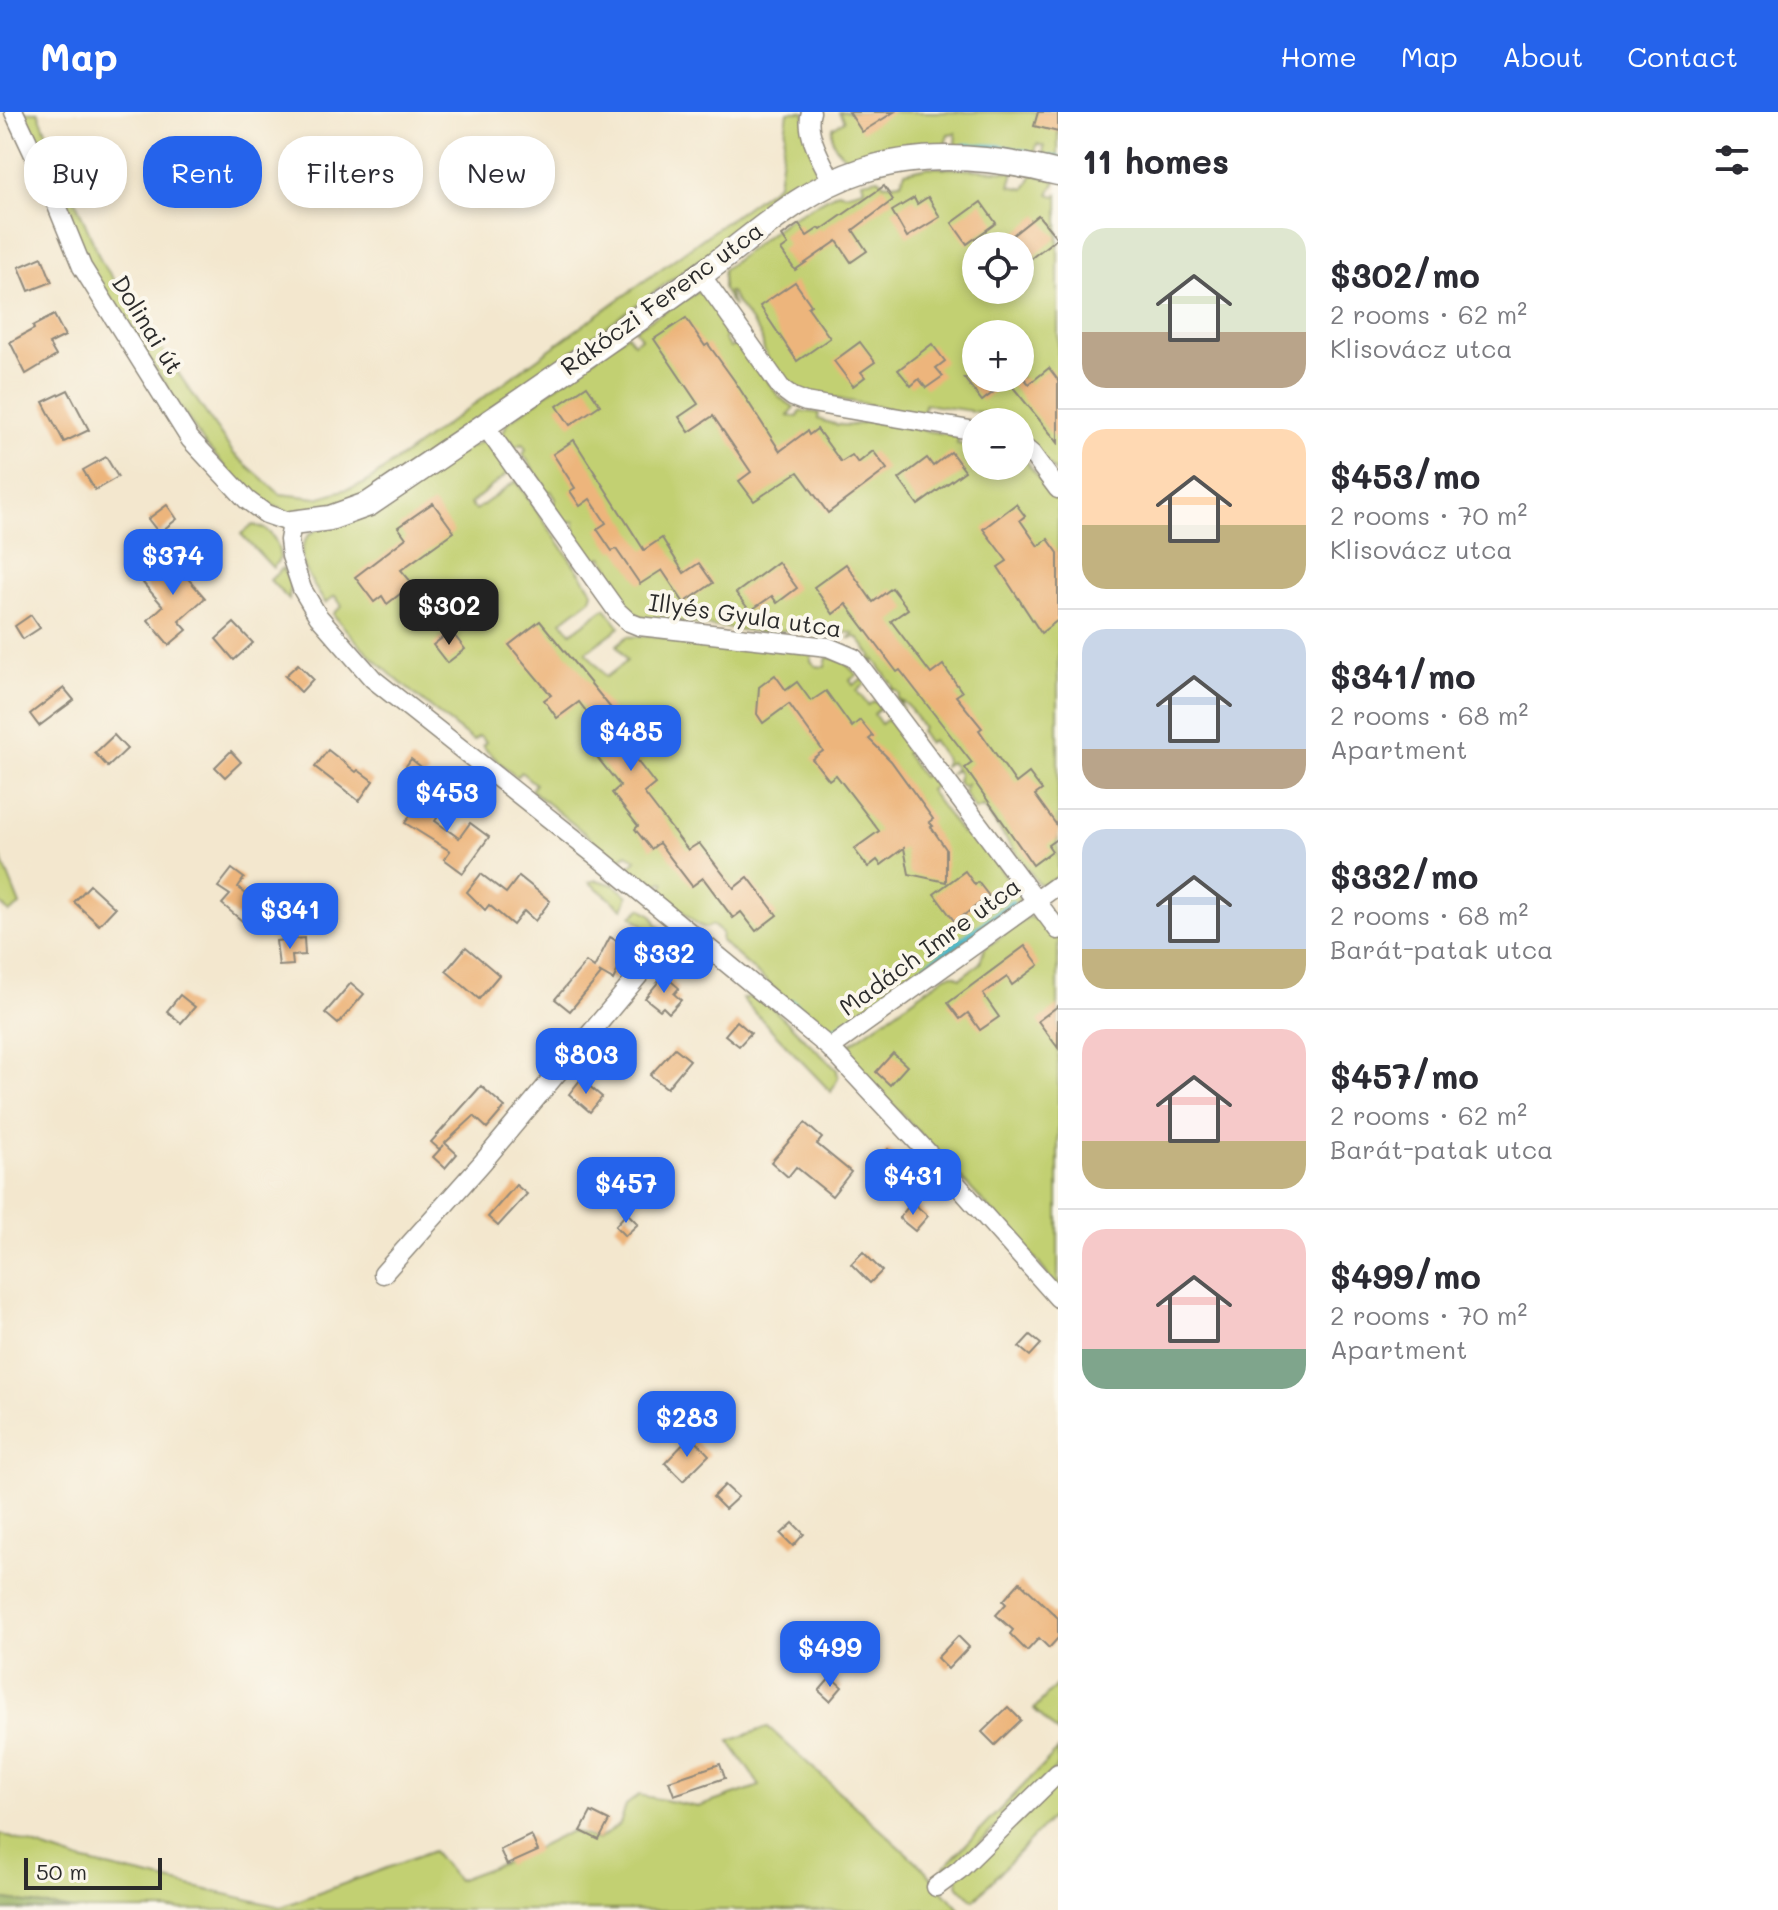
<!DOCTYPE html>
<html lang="en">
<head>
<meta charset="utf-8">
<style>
	:root { --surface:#fff; --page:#f7f7f7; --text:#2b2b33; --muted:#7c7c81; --line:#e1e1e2; --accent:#2563eb }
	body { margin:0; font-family:Mali,sans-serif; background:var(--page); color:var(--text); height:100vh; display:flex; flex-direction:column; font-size:30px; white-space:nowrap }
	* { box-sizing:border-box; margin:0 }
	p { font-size:26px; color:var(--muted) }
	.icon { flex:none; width:44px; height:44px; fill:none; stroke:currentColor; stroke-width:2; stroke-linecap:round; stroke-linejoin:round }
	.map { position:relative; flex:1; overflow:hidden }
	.panel { display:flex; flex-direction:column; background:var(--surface); width:720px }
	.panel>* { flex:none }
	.hud { position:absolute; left:24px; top:24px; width:760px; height:72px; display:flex; gap:16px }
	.controls { position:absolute; left:962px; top:120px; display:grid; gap:16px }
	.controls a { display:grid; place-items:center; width:72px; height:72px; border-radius:50%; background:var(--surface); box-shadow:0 4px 12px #0003; font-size:40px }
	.scale { position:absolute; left:24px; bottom:20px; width:138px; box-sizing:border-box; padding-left:8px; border:4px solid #2b2b2b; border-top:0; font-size:22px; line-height:28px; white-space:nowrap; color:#2b2b2b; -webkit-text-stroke:6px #fbf7ec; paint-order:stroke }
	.price { position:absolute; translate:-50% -68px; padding:0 18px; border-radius:16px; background:var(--accent); color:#fff; font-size:26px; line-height:52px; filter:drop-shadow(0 2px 4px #0008) }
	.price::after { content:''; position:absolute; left:50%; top:48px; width:24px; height:18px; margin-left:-12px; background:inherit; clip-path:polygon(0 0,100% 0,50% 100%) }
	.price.on { background:#222; color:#fff }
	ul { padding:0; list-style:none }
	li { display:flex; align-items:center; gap:24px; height:200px; padding:0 24px }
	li+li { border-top:2px solid var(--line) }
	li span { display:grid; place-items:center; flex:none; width:224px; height:160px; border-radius:24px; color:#555 }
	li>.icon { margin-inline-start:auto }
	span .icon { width:96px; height:96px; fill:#fffc; stroke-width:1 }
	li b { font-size:34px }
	h2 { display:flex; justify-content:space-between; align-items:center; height:96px; padding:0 24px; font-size:34px }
	.chip { padding:0 28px; border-radius:32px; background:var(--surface); box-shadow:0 4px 12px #0003; font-size:28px; line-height:72px }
	.chip.on { background:var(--accent); color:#fff }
	header { display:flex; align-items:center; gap:48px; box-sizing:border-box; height:112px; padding:0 40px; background:var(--accent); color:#fff }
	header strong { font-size:38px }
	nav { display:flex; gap:44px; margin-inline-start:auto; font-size:28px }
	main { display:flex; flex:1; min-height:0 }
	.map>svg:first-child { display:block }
	.green { fill:#c2d072; stroke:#767e4e; stroke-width:2; fill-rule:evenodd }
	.forest { fill:#99b264; stroke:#626e48; stroke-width:2 }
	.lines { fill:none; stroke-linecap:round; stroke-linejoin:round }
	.stream { stroke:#4db8ca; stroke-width:6 }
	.building { fill:#edb57c }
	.minor-casing { stroke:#8f897c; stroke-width:21 }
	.tertiary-casing { stroke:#8f897c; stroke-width:27 }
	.minor { stroke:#fff; stroke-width:18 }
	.tertiary { stroke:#fff; stroke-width:24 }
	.labels { text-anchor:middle; stroke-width:8; stroke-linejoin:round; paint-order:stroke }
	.street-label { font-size:24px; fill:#2b2b2b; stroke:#fbf7ec }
</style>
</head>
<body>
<header>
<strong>Map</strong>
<nav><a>Home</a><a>Map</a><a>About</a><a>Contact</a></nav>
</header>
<main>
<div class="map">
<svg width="1058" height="1798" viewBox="0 0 1058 1798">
	<rect width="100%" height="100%" fill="#fbf7ec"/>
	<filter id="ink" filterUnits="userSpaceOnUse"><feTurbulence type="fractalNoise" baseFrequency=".0125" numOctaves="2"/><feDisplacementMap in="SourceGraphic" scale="16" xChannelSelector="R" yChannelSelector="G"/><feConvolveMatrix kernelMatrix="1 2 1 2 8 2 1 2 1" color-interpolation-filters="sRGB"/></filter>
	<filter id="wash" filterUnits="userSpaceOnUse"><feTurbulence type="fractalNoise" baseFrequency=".006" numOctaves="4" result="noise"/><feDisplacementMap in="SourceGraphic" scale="32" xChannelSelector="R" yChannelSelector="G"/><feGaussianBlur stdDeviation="1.8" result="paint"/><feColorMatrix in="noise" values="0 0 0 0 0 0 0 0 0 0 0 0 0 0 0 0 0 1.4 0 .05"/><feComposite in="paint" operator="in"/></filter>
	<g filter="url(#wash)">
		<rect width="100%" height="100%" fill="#f3e7ce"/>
		<!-- green -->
		<g class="green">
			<polygon points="23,0 38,0 101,149 234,342 280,382 317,386 364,372 778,72 788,0 804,0 820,60 817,67 775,90 744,116 369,384 322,398 289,401 250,383 204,331 91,159"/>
			<path d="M 839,0 L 1058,0 L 1058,50 L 1043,47 L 1044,34 L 1037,32 L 1034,45 L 958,35 L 955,31 L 956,21 L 948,22 L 944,37 L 855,52 C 842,43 828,33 833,16 L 844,9 Z"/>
			<path d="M 929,55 L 1014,60 L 1010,74 L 1025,77 L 1033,62 L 1056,69 L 1049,82 L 1055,84 L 1058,82 L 1058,362 L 1020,324 L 1020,310 L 986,310 L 986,301 L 925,292 L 922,303 L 801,280 C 787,273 770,254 764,238 C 762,231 764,228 759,221 C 750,206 738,197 731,180 L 728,180 L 734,195 L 723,178 L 723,158 L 787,108 L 838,80 L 845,82 L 864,77 L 862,69 L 879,66 L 884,72 L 901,70 L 905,60 ZM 976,134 L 1020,134 L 1020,178 L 976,178 ZM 976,222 L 1020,222 L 1020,266 L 976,266 Z"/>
			<path d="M 698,180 L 704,181 L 732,221 L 724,227 L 730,236 L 740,230 L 779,285 L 794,295 L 788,304 L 798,305 L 800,299 L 819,301 L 818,307 C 836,314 850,316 867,309 L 959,324 L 957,332 L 966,333 L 976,328 L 976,354 L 1020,354 L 1020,342 L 1058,389 L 1058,765 L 1043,773 L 1038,771 L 983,695 L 975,698 L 964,681 L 967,672 L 962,675 L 957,669 L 959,662 L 956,658 L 950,662 L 955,656 L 950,650 L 944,654 L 946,648 L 932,628 L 928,631 L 920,619 L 923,616 L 908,594 L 899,587 L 903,598 L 896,587 L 899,582 L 894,577 L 890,579 L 893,574 L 874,547 L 871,552 L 867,549 L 872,544 L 857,525 L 850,526 L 854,521 L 795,517 L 780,519 L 777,522 L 642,506 L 621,491 L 611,476 L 616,473 L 610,462 L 603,464 L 610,456 L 602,445 L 593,450 L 574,424 L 575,409 L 565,411 L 553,394 L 556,387 L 551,379 L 543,382 L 540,377 L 544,373 L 523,342 L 526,338 L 523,332 L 515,335 L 511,328 L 506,329 L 503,321 L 507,311 L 627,222 L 634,231 L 641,226 L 635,217 Z"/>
			<path d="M 480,330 L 487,330 L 508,361 L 470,392 L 476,398 L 516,369 L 593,480 L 591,487 L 562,509 L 571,521 L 605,496 L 620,515 L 586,540 L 606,565 L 627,549 L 617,533 L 627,525 L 648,524 L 812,541 L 811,549 L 816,554 L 825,555 L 827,545 L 843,549 L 857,563 L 850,568 L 853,573 L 863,566 L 865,572 L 857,579 L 868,593 L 875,589 L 881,596 L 874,602 L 881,612 L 888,607 L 909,638 L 905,641 L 922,665 L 927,662 L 935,674 L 929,678 L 962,722 L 971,717 L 1020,784 L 1017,793 L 839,921 L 823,920 L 721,829 L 722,821 L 712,813 L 706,816 L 698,813 L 660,779 L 665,771 L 662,769 L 656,777 L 628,756 L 636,748 L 627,742 L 619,749 L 531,678 L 535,672 L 521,660 L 516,665 L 486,638 L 483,633 L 486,630 L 479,624 L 473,629 C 424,590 372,552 333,502 L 342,494 L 335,484 L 325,491 C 313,471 288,442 311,421 Z"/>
			<path d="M 252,413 C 270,415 278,429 280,446 L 273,456 L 241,422 Z"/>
			<polygon points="283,456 290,471 289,488 270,468"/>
			<polygon points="0,743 20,793 9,801 0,791"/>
			<polygon points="597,768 614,773 628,784 623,797 589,770"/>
			<polygon points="641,796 653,804 657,813 665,819 659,831 658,825 632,804"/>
			<polygon points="1028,805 1041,808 1058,826 1058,1177 1034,1145 848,944 850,932 947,863 954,862 960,866 980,851 984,837"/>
			<polygon points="759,883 837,958 838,966 831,980 742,887"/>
			<polygon points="1058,1571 1058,1621 1034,1597"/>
			<polygon points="768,1615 925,1758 960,1798 0,1798 0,1722 81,1749 281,1795 433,1739 457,1768 517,1746 571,1719 598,1728 620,1712 626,1693 639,1683 698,1695 760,1674 729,1629"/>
			<polygon points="1058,1638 1058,1654 951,1759 944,1755"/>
			<polygon points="1058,1666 1058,1699 974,1788 959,1775 957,1766"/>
		</g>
		<!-- forest -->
		<polygon class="forest" points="0,1787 76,1798 77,1798 0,1798"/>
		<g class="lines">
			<!-- stream -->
			<g class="stream">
				<polyline points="965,34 997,35 1030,41"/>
				<polyline points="907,35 935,34"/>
				<polyline points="1049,45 1058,47"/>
				<polyline points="881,887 1012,791"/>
				<polyline points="792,890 825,918 838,916 858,903"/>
			</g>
		</g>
		<g id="blocks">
			<!-- building -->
			<g class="building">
				<polygon points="849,0 894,0 862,20"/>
				<polygon points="1038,0 1058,0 1058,20 1034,14"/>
				<polygon points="884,74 893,88 853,118 867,139 851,150 837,129 795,158 781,138 788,133 782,124 799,112 807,124 819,116 821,118"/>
				<polygon points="928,85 940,105 907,125 892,99 914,86 917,92"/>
				<polygon points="981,90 996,111 967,132 952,111"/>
				<polygon points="1038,103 1057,126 1020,155 1020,134 999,134"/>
				<polygon points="42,145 52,170 29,179 19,155"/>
				<polygon points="795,170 811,193 808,195 830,226 797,249 760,194"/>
				<polygon points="54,203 65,224 49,232 56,244 26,262 10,230 34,217 33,214"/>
				<polygon points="686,206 705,234 708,232 734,268 780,339 807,319 809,323 817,317 841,350 852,343 858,351 873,339 887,357 828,401 798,360 754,389 739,369 751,360 713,304 689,320 679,305 698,292 654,227"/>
				<polygon points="860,230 875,250 861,260 865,265 853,274 834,249"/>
				<polygon points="932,232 945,249 936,256 943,264 926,276 919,267 911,274 898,258"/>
				<polygon points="1049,256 1058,268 1058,331 1008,269 982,289 964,266 1024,266 1029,272"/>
				<polygon points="587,274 600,293 570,313 557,294"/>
				<polygon points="68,278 89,318 64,330 43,290"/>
				<polygon points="574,328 644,438 662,426 684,461 699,451 713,471 684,491 662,458 640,472 616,437 612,439 597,417 606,411 590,387 580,394 570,379 575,376 553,342"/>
				<polygon points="951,340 965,359 918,393 899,367 927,346 933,354"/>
				<polygon points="106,345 118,365 95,378 83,358"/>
				<polygon points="433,391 454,420 401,458 413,472 387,492 382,484 374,490 355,465 406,426 398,415"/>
				<polygon points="1016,392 1025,404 1020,408 1038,434 1048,427 1058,441 1058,508 1041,521 998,455 1007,449 983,417"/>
				<polygon points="167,393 177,407 159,421 148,407"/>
				<polygon points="182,438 194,453 184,462 205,486 179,509 187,518 169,533 148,508 163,494 143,471"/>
				<polygon points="778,450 797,476 777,491 772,484 750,499 736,481"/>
				<polygon points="846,452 873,490 892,476 908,497 891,509 931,562 943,553 962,580 956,584 982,616 979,618 1016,671 1029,661 1042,678 1035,683 1058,715 1058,726 1048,733 1052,739 1033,753 965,656 972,651 900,558 897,560 846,492 833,502 814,475"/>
				<polygon points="31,503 40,516 23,527 15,514"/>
				<polygon points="540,509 614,600 612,602 641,640 635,646 655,672 644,681 688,738 699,731 734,776 748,765 777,803 756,819 741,800 733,806 703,766 692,774 659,731 651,737 635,717 638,714 612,681 620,674 593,640 608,628 579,590 557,606 544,588 551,583 509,533"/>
				<polygon points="234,511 253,531 234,548 216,527"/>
				<polygon points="451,519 465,537 447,551 433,533"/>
				<polygon points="298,552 313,567 301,580 285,564"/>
				<polygon points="775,563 786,578 797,570 811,589 826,579 852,615 860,608 873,624 869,627 891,649 933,707 929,710 933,714 931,715 946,737 946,770 909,762 904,736 881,753 877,748 868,755 854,737 879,719 836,663 829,668 812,647 823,639 789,592 763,611 757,602 759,575"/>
				<polygon points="64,576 74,588 39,614 30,602"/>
				<polygon points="114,623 127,637 108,655 95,641"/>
				<polygon points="328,638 356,660 358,658 373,669 359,689 315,655"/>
				<polygon points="231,639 241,650 225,665 215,655"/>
				<polygon points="411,647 429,661 418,674 401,661"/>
				<polygon points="426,681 445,694 435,709 459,726 470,711 489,725 463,761 444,747 450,739 405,711"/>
				<polygon points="232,757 244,766 238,775 268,802 254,819 222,792 230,783 218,775"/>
				<polygon points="965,759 975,773 978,770 989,784 955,810 934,782"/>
				<polygon points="481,762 506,781 519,764 550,789 535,809 524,799 513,813 489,793 485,798 467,780"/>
				<polygon points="90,773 115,796 99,813 74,790"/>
				<polygon points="610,825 629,835 613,868 599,860 601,862 570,899 555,887 586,850 594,856"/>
				<polygon points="304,826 305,843 292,844 293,853 279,854 276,829"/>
				<polygon points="1025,834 1039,853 1012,873 1007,865 983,882 999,905 980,918 968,901 960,907 948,891"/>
				<polygon points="466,835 499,863 479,887 446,859"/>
				<polygon points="664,863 679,876 674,882 681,888 669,901 663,895 660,898 645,886"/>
				<polygon points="351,871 364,882 338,912 325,901"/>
				<polygon points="180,883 195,895 181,911 167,899"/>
				<polygon points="1058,894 1058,936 1038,909"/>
				<polygon points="737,909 751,921 739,934 725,923"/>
				<polygon points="675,936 690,948 667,976 650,963"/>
				<polygon points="893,941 907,954 890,973 876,960"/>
				<polygon points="581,967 602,985 590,1000 569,982"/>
				<polygon points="481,974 505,995 487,1016 474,1004 445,1031 457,1042 445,1056 433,1045 444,1033 439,1037 431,1030"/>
				<polygon points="805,1011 822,1026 817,1032 851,1060 832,1084 796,1055 788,1065 771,1050"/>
				<polygon points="888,1037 918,1061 906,1075 877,1051"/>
				<polygon points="516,1073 527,1082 498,1114 488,1105"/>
				<polygon points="912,1090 928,1104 915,1119 899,1106"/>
				<polygon points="627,1101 638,1112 625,1124 615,1114"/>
				<polygon points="863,1140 882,1159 870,1171 851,1152"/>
				<polygon points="1030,1223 1041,1232 1030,1244 1019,1235"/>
				<polygon points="691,1324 709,1343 683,1369 665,1351"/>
				<polygon points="725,1373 738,1385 725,1397 713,1385"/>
				<polygon points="793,1411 804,1422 793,1434 781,1422"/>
				<polygon points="1020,1470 1058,1506 1058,1526 1049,1536 1039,1526 1027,1539 1010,1522 1013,1518 996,1503 1006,1492 1003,1489"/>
				<polygon points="958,1524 969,1535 948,1557 937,1546"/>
				<polygon points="831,1565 842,1575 830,1589 819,1579"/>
				<polygon points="1008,1595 1021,1608 995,1633 982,1620"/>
				<polygon points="720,1652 725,1666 674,1683 669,1669"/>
				<polygon points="591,1700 609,1709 599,1728 581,1719"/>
				<polygon points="531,1723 538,1739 507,1753 500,1738"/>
			</g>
		</g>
	</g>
	<g filter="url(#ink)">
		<use href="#blocks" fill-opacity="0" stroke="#8f897c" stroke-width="2"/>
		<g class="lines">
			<defs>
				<g id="minor">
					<polyline points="14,0 51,79 82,155 190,327 247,388 266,402 292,411 289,428 291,444 302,477 318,504 373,567 599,746 830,936 944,1058 1058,1186"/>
					<path d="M 811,0 C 804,21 823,51 832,69"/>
					<polyline points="701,163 781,276 793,285 806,290 976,319"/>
					<polyline points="485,314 617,499 629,510 639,514 828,535 854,546 1058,818"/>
					<polyline points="1020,332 1032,342 1058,377"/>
					<polyline points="830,936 1058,773"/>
					<polyline points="383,1162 482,1051 680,814"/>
					<polyline points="936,1775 959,1758 1058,1661"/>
				</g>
				<path id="tertiary" d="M 292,411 L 330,406 L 369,392 C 480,317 591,242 699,164 C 751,127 798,79 861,59 C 925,38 994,45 1058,61"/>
			</defs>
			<!-- minor casing -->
			<use href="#minor" class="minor-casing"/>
			<!-- tertiary casing -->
			<use href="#tertiary" class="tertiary-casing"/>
			<!-- minor -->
			<use href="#minor" class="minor"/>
			<!-- tertiary -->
			<use href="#tertiary" class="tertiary"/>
		</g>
	</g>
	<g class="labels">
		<!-- street labels -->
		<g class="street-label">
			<text transform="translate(662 187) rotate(-36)" y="8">Rákóczi Ferenc utca</text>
			<text transform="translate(147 213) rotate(58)" y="8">Dolinai út</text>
			<text transform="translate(745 504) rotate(8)" y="8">Illyés Gyula utca</text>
			<text transform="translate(930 835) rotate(-36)" y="8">Madách Imre utca</text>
		</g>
	</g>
</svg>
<div class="controls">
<a><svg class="icon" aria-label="locate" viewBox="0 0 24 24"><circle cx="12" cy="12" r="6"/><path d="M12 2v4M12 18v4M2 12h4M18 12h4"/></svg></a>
<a>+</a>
<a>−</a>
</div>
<div class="scale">50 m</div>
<b class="price" style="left:173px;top:485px">$374</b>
<b class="price on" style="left:449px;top:535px">$302</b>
<b class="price" style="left:631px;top:661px">$485</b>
<b class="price" style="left:447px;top:722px">$453</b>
<b class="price" style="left:290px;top:839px">$341</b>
<b class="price" style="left:664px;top:883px">$332</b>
<b class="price" style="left:586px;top:984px">$803</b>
<b class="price" style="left:913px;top:1105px">$431</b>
<b class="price" style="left:626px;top:1113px">$457</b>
<b class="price" style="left:687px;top:1347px">$283</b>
<b class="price" style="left:830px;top:1577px">$499</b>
<div class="hud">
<a class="chip">Buy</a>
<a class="chip on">Rent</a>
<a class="chip">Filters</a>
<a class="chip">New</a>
</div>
</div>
<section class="panel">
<h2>11 homes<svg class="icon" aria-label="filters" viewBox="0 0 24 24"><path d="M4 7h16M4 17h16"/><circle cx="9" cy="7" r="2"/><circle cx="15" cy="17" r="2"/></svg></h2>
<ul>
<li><span style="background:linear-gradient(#dfe7d0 65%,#b9a48a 0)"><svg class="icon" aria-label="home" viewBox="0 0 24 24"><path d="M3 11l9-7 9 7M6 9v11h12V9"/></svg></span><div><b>$302/mo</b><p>2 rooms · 62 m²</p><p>Klisovácz utca</p></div></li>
<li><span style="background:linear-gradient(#ffd9b3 60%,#c2b280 0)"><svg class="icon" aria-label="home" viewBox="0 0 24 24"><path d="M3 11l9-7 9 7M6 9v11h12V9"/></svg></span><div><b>$453/mo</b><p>2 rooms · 70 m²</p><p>Klisovácz utca</p></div></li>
<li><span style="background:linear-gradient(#c9d6e8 75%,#b9a48a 0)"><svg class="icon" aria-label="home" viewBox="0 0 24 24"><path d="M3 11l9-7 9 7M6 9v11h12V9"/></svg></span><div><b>$341/mo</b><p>2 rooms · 68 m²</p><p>Apartment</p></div></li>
<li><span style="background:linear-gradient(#c9d6e8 75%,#c2b280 0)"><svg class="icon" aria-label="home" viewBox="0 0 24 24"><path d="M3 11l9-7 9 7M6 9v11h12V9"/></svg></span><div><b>$332/mo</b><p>2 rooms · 68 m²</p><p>Barát-patak utca</p></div></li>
<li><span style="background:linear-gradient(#f6c9c9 70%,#c2b280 0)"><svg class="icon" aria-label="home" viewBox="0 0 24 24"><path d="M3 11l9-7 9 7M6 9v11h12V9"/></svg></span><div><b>$457/mo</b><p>2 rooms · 62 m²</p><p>Barát-patak utca</p></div></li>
<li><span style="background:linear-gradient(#f6c9c9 75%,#7fa58c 0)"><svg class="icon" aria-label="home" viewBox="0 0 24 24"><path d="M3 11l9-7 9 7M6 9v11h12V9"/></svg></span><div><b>$499/mo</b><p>2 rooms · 70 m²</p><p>Apartment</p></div></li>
</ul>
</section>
</main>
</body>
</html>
